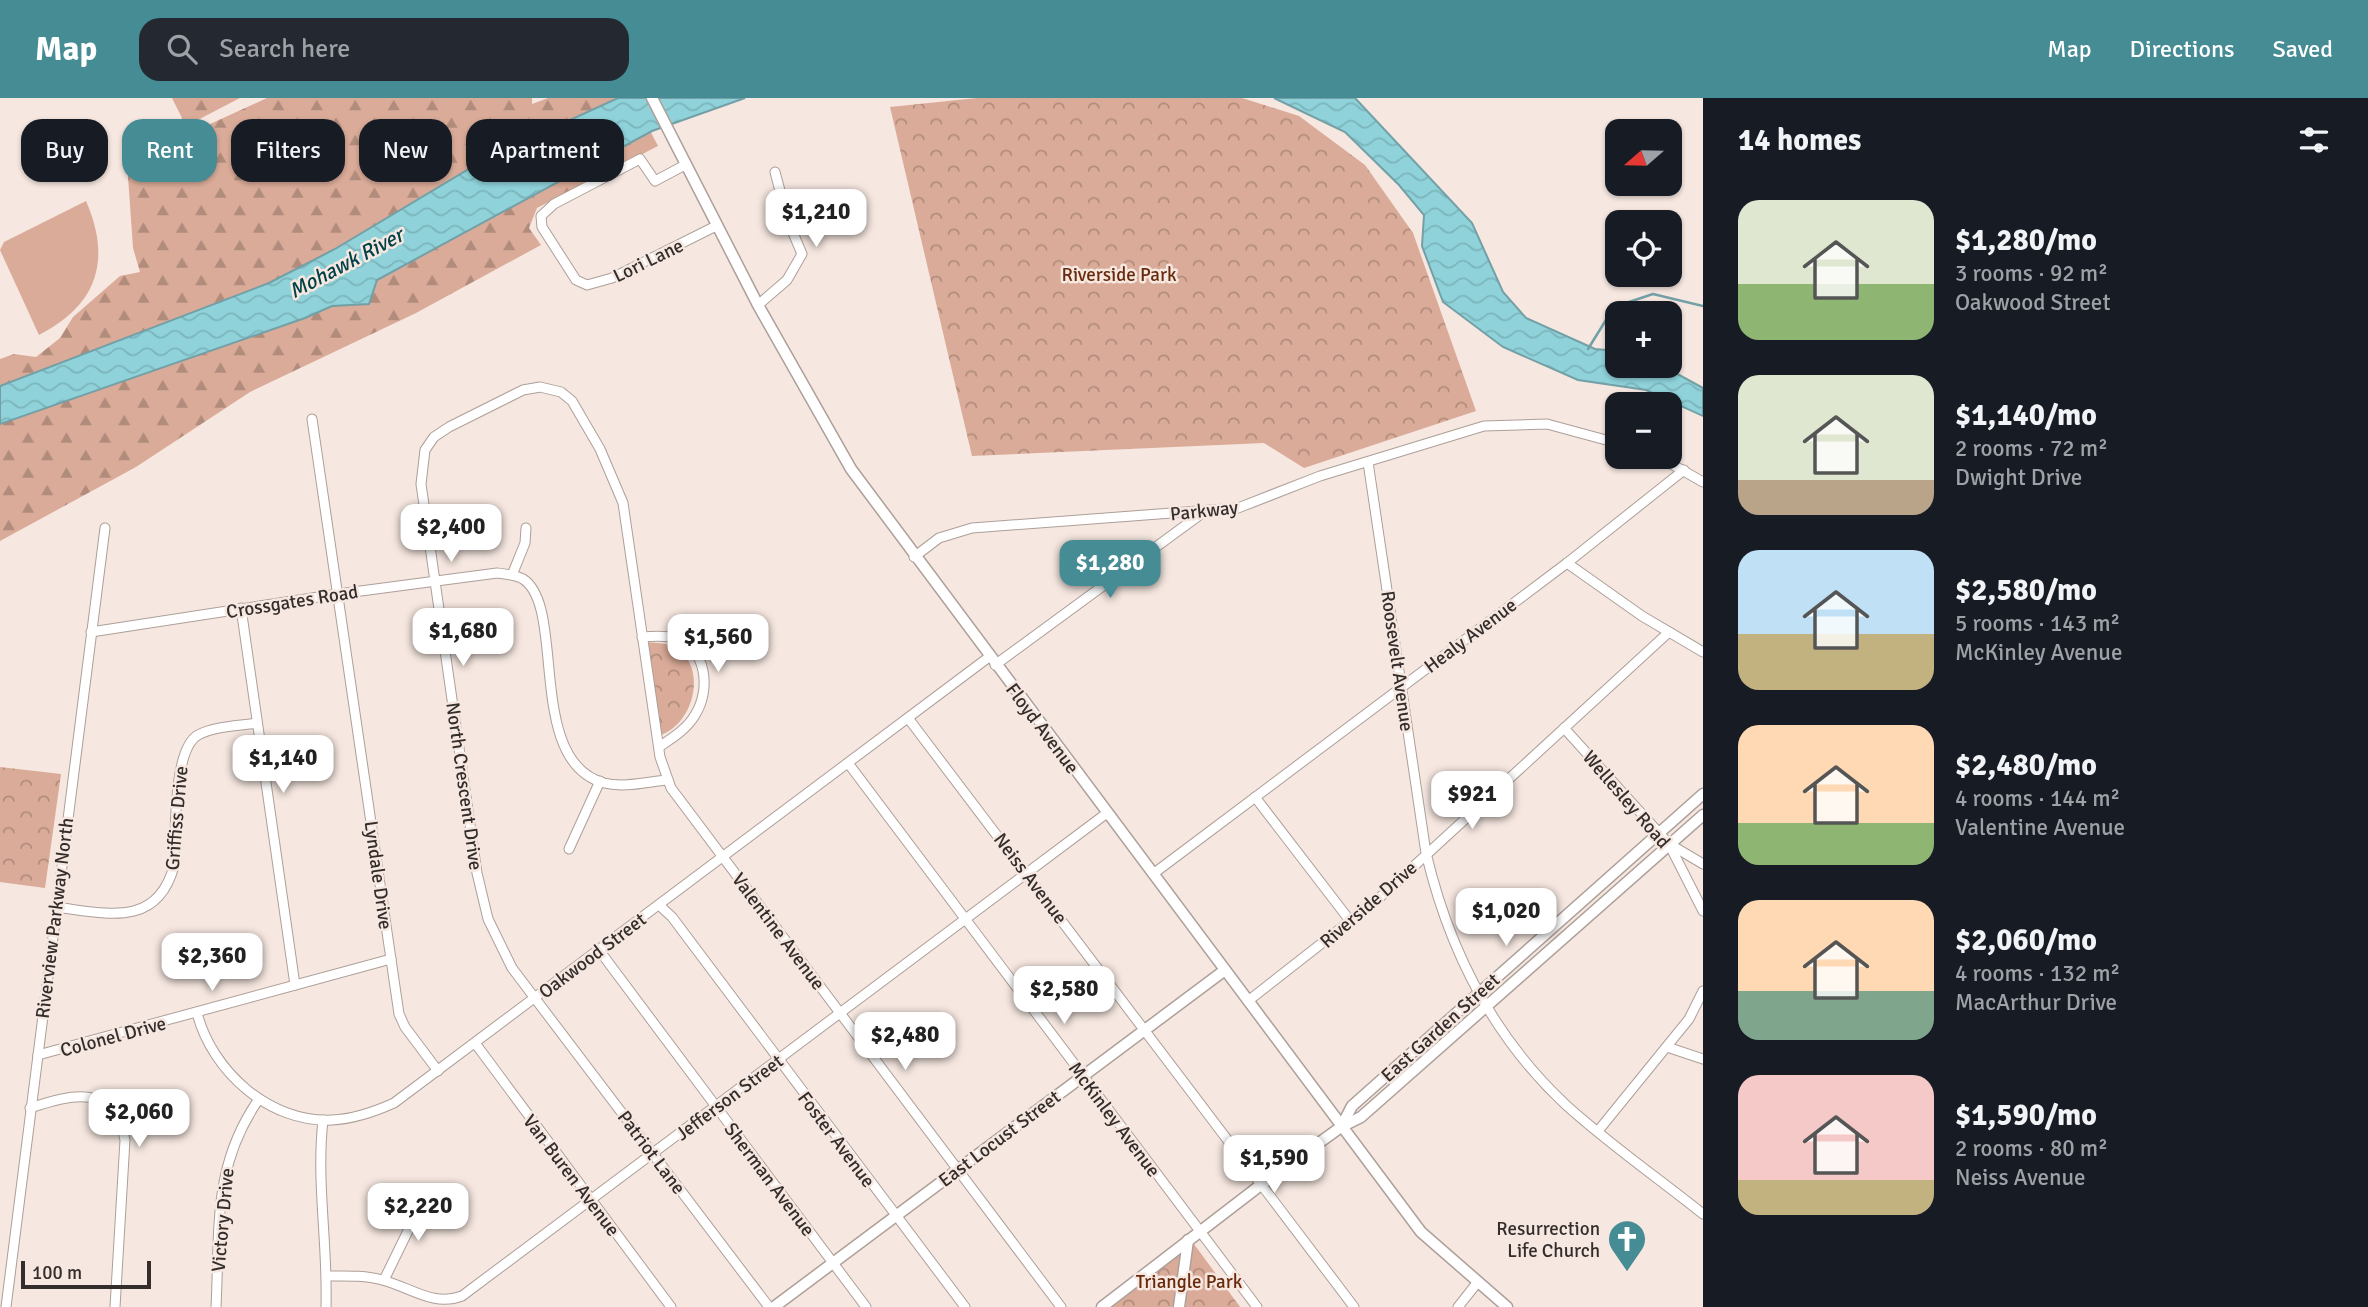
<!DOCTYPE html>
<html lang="en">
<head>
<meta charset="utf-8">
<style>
	:root { --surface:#171b24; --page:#242831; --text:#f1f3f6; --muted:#9ea1a6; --accent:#458c95 }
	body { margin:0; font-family:Signika,sans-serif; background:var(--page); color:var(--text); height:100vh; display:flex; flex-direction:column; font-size:26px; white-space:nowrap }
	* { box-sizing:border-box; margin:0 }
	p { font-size:23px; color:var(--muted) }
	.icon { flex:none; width:38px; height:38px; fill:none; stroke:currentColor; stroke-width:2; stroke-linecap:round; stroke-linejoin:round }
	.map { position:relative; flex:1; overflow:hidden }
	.panel { display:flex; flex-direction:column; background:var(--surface); width:665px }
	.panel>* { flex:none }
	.top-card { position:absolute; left:21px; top:21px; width:665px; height:63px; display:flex; gap:14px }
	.needle { width:46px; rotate:250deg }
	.fabs { position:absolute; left:1605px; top:21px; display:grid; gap:14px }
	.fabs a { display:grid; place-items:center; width:77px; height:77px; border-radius:14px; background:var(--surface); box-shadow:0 2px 5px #0004; font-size:35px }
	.scale { position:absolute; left:21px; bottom:18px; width:130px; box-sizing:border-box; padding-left:7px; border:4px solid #332d2b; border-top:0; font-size:19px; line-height:24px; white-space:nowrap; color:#332d2b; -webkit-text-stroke:5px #f6e7e0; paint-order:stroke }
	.price { position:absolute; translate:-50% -60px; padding:0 16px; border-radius:14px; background:#fff; color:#222; font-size:23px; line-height:46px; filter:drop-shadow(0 2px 4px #0008) }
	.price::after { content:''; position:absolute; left:50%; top:42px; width:21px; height:16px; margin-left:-10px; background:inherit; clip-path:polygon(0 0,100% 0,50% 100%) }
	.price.on { background:var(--accent); color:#fff }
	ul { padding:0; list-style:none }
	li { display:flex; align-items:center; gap:21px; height:175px; padding:0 35px }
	li span { display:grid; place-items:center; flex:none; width:196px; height:140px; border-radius:21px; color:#555 }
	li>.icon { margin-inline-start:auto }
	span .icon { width:84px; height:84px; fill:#fffc; stroke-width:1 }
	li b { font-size:30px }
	h2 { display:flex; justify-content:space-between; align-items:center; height:84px; padding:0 35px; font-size:30px }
	.pill { padding:0 24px; border-radius:21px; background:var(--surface); box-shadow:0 2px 5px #0004; font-size:24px; line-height:63px }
	.pill.on { background:var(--accent); color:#fff }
	header { display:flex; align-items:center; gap:42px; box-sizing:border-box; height:98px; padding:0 35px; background:var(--accent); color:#fff }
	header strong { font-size:33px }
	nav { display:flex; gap:38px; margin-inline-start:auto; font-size:24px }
	.search { width:490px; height:63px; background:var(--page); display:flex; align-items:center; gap:18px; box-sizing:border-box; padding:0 24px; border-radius:21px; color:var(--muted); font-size:26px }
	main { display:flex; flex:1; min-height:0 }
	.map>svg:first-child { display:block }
	.grass { fill:#daab98 }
	.forest { fill:url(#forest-firs) }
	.park { fill:url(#park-crowns) }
	.water { fill:url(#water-waves); stroke:#73a0a6; stroke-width:2 }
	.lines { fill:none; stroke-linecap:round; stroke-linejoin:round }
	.stream { stroke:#73a0a6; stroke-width:2.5 }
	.minor-casing { stroke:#ad9f99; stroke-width:11 }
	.tertiary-casing { stroke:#ad9f99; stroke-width:13 }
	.minor { stroke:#fff; stroke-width:9 }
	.tertiary { stroke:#fff; stroke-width:10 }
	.labels { text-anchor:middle; stroke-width:5; stroke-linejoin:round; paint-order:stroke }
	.street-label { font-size:19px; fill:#332d2b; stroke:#f6e7e0 }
	.park-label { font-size:19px; fill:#692a0c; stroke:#f6e7e0 }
	.poi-label { font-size:19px; fill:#332d2b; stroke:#f6e7e0; text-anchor:end }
	.water-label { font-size:21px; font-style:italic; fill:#004148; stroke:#f6e7e0 }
</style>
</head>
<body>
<header>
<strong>Map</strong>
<div class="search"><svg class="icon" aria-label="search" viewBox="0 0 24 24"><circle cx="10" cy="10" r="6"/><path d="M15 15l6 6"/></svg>Search here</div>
<nav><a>Map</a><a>Directions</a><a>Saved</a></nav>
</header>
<main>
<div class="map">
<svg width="1703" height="1209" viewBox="0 0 1703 1209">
	<defs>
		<pattern id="forest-firs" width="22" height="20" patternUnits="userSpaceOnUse" patternTransform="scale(1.75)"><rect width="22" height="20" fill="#daab98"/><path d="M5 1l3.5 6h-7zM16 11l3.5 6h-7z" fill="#b18c7c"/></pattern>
		<pattern id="park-crowns" width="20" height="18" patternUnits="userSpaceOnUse" patternTransform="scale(1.75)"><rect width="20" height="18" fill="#daab98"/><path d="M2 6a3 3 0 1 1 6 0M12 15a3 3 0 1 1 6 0" fill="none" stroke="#b18c7c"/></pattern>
		<pattern id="water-waves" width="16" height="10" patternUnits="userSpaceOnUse" patternTransform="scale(1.75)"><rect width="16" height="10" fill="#8fd2da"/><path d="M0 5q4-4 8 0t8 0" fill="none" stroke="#7cb5bb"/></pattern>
	</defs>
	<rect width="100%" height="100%" fill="#f6e7e0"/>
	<!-- grass -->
	<path class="grass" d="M 86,103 C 112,163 97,207 39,237 L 0,152 L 4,144 Z"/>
	<!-- forest -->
	<g class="forest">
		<polygon points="172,0 240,0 186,28"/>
		<polygon points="267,0 532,0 532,6 548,0 633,0 658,48 537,110 529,130 541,147 416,215 250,294 136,369 0,443 0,261 14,256 36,259 60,240 73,219 120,178 140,174 133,150 127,64"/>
	</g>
	<!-- park -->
	<g class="park">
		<polygon points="977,0 1242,0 1299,18 1365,67 1413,135 1476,313 1304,370 1264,345 972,358 890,9"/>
		<path d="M 643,544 C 654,545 666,544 676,550 C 709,570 693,630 657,638 Z"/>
		<polygon points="0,669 61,676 45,790 0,784"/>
		<polygon points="1194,1146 1240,1209 1112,1209"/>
	</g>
	<!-- water -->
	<g class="water">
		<polygon points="618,0 745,0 652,33 377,182 369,206 332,208 305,220 0,326 0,288 269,185 335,151 489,59"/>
		<polygon points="1274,0 1355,0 1472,125 1503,194 1526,220 1595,251 1617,253 1617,268 1663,268 1703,290 1703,318 1646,292 1578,282 1503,249 1443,204 1422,148 1424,117 1399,87 1345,34"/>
	</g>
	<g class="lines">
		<!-- stream -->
		<polyline class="stream" points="1588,251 1614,209 1653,196 1703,208"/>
		<defs>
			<g id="minor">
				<polyline points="685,67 655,83 640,61 554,106 541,118 542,129 576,182 587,187 612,180 716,128"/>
				<polyline points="758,207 787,182 802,156 788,123 775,74"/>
				<polyline points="312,321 399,916 405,929 438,973"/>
				<polyline points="1659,359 1703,384"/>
				<path d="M 1368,364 L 1426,755 C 1449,852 1493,939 1566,1007 C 1609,1046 1658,1080 1703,1116"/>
				<polyline points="914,459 939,440 972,430 1238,410 1320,378 1484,328 1547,326 1617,345"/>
				<polyline points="1567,465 1642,518 1703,554"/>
				<polyline points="512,477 525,445 526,430"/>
				<polyline points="241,510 295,887"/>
				<path d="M 91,534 L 338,496 L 497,475 C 506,476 516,477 523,481 C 567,509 525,663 604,685 C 624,690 647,684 667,682"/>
				<path d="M 642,539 C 653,538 665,537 675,540 C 707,550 711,592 695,617 C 687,631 672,640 659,649"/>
				<polyline points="995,567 1205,413"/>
				<polyline points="908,620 1354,1209"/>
				<polyline points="1564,630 1669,746 1703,813"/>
				<polyline points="848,665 1257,1209"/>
				<polyline points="1255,699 1351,824"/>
				<polyline points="1671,747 1703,766"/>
				<polyline points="569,751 600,683"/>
				<polyline points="1153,776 1567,465 1684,372"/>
				<polyline points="659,807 672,819 965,1209"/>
				<path d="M 55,809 C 105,815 157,831 174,768 C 176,740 172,652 198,637 C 215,628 239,628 257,625"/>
				<polyline points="599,852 866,1209"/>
				<polyline points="1248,903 1377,802 1669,534"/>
				<path d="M 197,915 C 212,973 269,1025 332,1022 C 354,1021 374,1014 394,1005 L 989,559"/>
				<polyline points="475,945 671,1209"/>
				<polyline points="1667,949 1703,961"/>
				<polyline points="38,957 391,861"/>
				<path d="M 30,1010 C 72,996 114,985 125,1042 L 115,1209"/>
				<path d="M 323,1022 C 316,1084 328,1146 326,1209"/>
				<polyline points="1598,1033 1689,921 1703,893"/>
				<path d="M 327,1178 C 345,1178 364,1177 382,1182 C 410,1189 433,1209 462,1198 L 1107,715"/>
				<polyline points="384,1182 426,1096"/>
				<polyline points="6,1209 105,430"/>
				<path d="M 216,1209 C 220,1131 212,1068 259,1001"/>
				<polyline points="769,1209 512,870 488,821 477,775 421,386 425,352 434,339 449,329 523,292 540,289 561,294 572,303 600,351 623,405 660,659 671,690 1061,1209"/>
				<polyline points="1458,1209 1477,1185"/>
			</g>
			<g id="tertiary">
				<polyline points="652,0 758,207 851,371 1421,1134 1507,1209"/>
				<polyline points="1341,1029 1352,1008 1703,696"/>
				<polyline points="774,1209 1225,872"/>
				<polyline points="1102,1209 1262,1086 1341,1029 1361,1019 1703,717"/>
				<polyline points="1179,1209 1188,1142"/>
			</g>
		</defs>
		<!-- minor casing -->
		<use href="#minor" class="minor-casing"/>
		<!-- tertiary casing -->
		<use href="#tertiary" class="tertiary-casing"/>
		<!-- minor -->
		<use href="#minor" class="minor"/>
		<!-- tertiary -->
		<use href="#tertiary" class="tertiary"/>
	</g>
	<!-- icons -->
	<defs>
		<symbol id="church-pin" viewBox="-11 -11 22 30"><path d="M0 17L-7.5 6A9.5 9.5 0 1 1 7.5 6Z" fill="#458c95" stroke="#f6e7e0"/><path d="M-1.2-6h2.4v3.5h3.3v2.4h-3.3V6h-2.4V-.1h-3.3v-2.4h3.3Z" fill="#fff"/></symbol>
	</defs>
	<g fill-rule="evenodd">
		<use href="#church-pin" x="1605" y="1119" width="44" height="60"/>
	</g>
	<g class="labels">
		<!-- street labels -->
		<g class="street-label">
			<text transform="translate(648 162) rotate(-26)" y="7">Lori Lane</text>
			<text transform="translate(1204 412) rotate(-6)" y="7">Parkway</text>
			<text transform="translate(292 503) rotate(-9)" y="7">Crossgates Road</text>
			<text transform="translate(1470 537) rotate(-37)" y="7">Healy Avenue</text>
			<text transform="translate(1398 563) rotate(82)" y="7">Roosevelt Avenue</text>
			<text transform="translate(1043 630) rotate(53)" y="7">Floyd Avenue</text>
			<text transform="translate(465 688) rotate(82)" y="7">North Crescent Drive</text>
			<text transform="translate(1627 701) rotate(49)" y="7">Wellesley Road</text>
			<text transform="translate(176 720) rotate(-85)" y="7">Griffiss Drive</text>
			<text transform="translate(379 777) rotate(82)" y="7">Lyndale Drive</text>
			<text transform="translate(1031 780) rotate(53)" y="7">Neiss Avenue</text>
			<text transform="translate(1368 806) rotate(-41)" y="7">Riverside Drive</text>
			<text transform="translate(54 820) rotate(-83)" y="7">Riverview Parkway North</text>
			<text transform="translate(779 833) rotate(53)" y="7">Valentine Avenue</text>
			<text transform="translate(592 857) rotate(-37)" y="7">Oakwood Street</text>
			<text transform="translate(1440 929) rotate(-42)" y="7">East Garden Street</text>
			<text transform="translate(113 938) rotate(-15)" y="7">Colonel Drive</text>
			<text transform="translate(729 999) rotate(-37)" y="7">Jefferson Street</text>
			<text transform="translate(1115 1021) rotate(53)" y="7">McKinley Avenue</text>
			<text transform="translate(999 1040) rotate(-37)" y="7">East Locust Street</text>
			<text transform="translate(837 1041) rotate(53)" y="7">Foster Avenue</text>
			<text transform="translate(652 1054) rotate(53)" y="7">Patriot Lane</text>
			<text transform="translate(572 1077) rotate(53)" y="7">Van Buren Avenue</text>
			<text transform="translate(770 1081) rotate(53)" y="7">Sherman Avenue</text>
			<text transform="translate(222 1122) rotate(-85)" y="7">Victory Drive</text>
		</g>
		<!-- park labels -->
		<g class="park-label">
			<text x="1119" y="183">Riverside Park</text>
			<text x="1189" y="1190">Triangle Park</text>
		</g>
		<!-- poi labels -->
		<g class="poi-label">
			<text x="1600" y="1137">Resurrection<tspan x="1600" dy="22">Life Church</tspan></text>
		</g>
		<!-- water labels -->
		<g class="water-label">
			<text transform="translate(346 165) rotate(-28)" y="7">Mohawk River</text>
		</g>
	</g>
</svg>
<div class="fabs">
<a><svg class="needle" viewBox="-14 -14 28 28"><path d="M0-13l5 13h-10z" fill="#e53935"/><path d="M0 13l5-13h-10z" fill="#9ea1a6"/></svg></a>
<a><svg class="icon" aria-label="locate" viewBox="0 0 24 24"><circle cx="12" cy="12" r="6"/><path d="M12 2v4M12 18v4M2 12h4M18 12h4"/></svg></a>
<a>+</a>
<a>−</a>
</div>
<div class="scale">100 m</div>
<b class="price" style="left:816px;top:151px">$1,210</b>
<b class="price" style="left:451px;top:466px">$2,400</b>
<b class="price on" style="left:1110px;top:502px">$1,280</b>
<b class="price" style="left:463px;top:570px">$1,680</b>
<b class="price" style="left:718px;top:576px">$1,560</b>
<b class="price" style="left:283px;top:697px">$1,140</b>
<b class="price" style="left:1472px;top:733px">$921</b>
<b class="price" style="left:1506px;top:850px">$1,020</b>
<b class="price" style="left:212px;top:895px">$2,360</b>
<b class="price" style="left:1064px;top:928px">$2,580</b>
<b class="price" style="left:905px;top:974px">$2,480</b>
<b class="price" style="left:139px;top:1051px">$2,060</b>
<b class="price" style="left:1274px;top:1097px">$1,590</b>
<b class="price" style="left:418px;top:1145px">$2,220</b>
<div class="top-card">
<a class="pill">Buy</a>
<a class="pill on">Rent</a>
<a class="pill">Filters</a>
<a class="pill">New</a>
<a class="pill">Apartment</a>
</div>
</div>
<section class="panel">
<h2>14 homes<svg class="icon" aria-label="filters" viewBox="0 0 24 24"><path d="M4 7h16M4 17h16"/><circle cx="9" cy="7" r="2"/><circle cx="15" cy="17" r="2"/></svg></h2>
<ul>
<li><span style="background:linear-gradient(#dfe7d0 60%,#8fb573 0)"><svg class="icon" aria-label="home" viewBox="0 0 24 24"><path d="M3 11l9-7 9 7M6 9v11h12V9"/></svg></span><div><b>$1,280/mo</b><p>3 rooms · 92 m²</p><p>Oakwood Street</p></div></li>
<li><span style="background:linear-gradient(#dfe7d0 75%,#b9a48a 0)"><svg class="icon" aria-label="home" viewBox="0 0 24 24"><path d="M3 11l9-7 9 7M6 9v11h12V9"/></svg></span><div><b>$1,140/mo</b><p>2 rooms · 72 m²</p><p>Dwight Drive</p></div></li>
<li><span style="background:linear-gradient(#bfe0f5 60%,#c2b280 0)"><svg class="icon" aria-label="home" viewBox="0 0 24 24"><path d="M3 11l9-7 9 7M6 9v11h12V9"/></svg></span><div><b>$2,580/mo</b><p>5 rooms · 143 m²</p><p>McKinley Avenue</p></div></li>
<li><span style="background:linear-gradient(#ffd9b3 70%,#8fb573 0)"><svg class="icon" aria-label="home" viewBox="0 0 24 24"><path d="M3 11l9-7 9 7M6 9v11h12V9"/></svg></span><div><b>$2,480/mo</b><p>4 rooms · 144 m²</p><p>Valentine Avenue</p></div></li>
<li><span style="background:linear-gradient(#ffd9b3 65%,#7fa58c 0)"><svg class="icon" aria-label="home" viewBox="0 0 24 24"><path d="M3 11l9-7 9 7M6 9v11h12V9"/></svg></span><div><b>$2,060/mo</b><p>4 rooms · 132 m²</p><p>MacArthur Drive</p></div></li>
<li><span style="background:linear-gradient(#f6c9c9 75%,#c2b280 0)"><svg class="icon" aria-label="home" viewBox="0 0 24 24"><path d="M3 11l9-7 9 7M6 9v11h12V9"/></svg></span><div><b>$1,590/mo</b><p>2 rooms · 80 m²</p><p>Neiss Avenue</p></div></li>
</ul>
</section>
</main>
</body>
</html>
